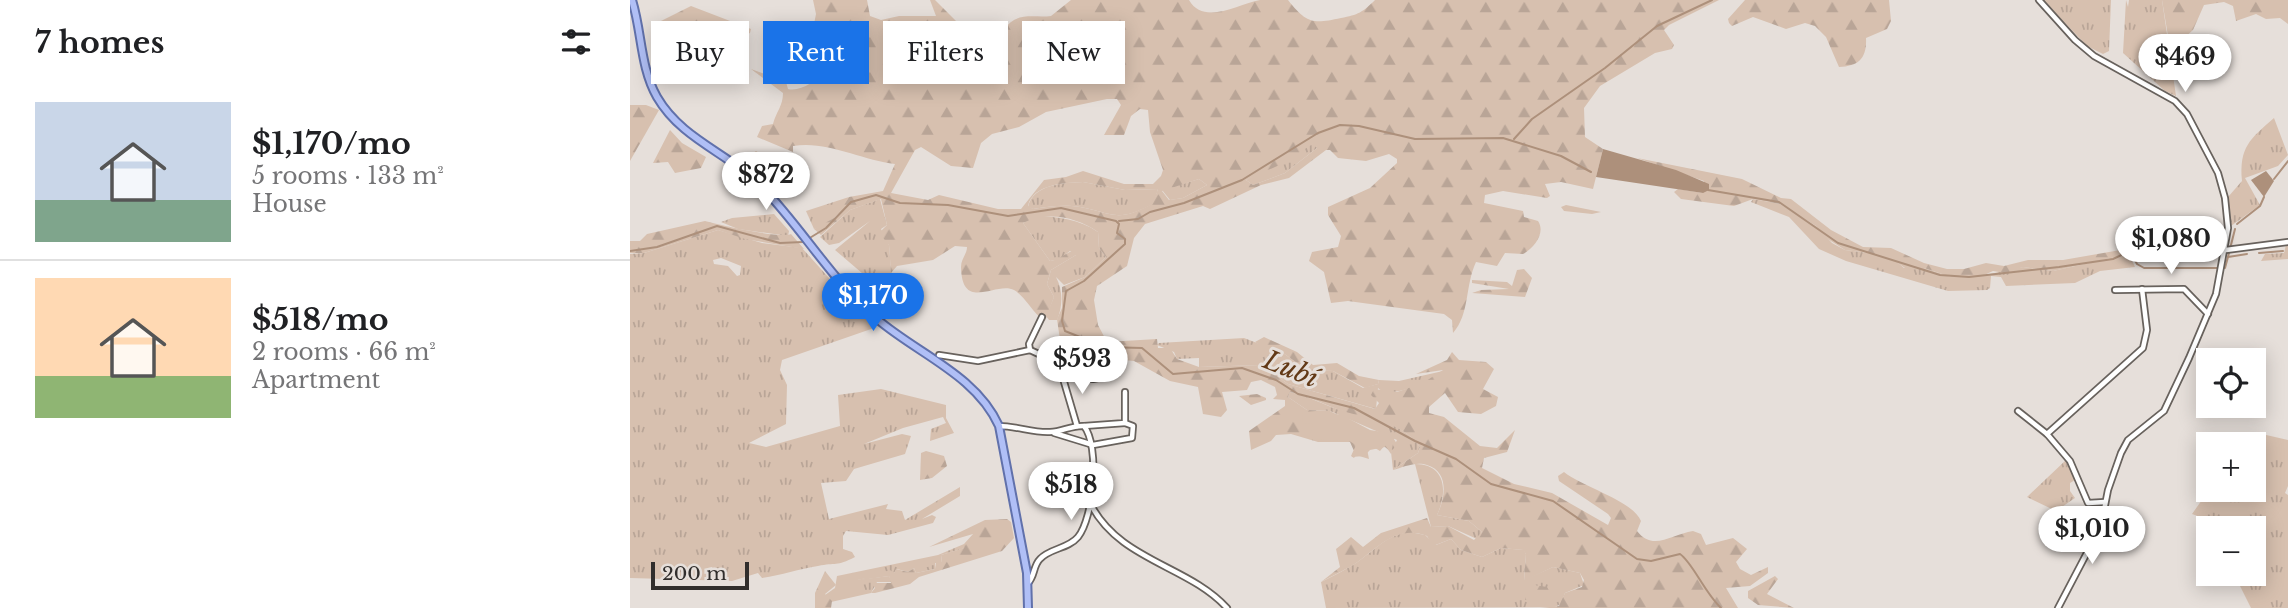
<!DOCTYPE html>
<html lang="en">
<head>
<meta charset="utf-8">
<style>
	:root { --surface:#fff; --page:#f2f2f2; --text:#202124; --muted:#757577; --line:#e0e0e0; --accent:#1a73e8 }
	body { margin:0; font-family:"Libre Baskerville",serif; background:var(--page); color:var(--text); height:100vh; display:flex; flex-direction:column; font-size:26px; white-space:nowrap }
	* { box-sizing:border-box; margin:0 }
	p { font-size:23px; color:var(--muted) }
	.icon { flex:none; width:38px; height:38px; fill:none; stroke:currentColor; stroke-width:2; stroke-linecap:round; stroke-linejoin:round }
	.map { position:relative; flex:1; overflow:hidden }
	.sheet { display:flex; flex-direction:column; background:var(--surface); width:630px }
	.sheet>* { flex:none }
	.guide { position:absolute; left:21px; top:21px; width:665px; height:63px; display:flex; gap:14px }
	.buttons { position:absolute; left:1566px; top:348px; display:grid; gap:14px }
	.buttons a { display:grid; place-items:center; width:70px; height:70px; border-radius:0px; background:var(--surface); box-shadow:0 4px 18px #0003; font-size:35px }
	.scale { position:absolute; left:21px; bottom:18px; width:98px; box-sizing:border-box; padding-left:7px; border:4px solid #312e2c; border-top:0; font-size:19px; line-height:24px; white-space:nowrap; color:#312e2c; -webkit-text-stroke:5px #e6dfda; paint-order:stroke }
	.price { position:absolute; translate:-50% -60px; padding:0 16px; border-radius:24px; background:#fff; color:#222; font-size:23px; line-height:46px; filter:drop-shadow(0 2px 4px #0008) }
	.price::after { content:''; position:absolute; left:50%; top:42px; width:21px; height:16px; margin-left:-10px; background:inherit; clip-path:polygon(0 0,100% 0,50% 100%) }
	.price.active { background:var(--accent); color:#fff }
	ul { padding:0; list-style:none }
	li { display:flex; align-items:center; gap:21px; height:175px; padding:0 35px }
	li+li { border-top:2px solid var(--line) }
	li span { display:grid; place-items:center; flex:none; width:196px; height:140px; border-radius:0px; color:#555 }
	li>.icon { margin-inline-start:auto }
	span .icon { width:84px; height:84px; fill:#fffc; stroke-width:1 }
	li b { font-size:30px }
	h2 { display:flex; justify-content:space-between; align-items:center; height:84px; padding:0 35px; font-size:30px }
	.chip { padding:0 24px; border-radius:0px; background:var(--surface); box-shadow:0 4px 18px #0003; font-size:24px; line-height:63px }
	.chip.active { background:var(--accent); color:#fff }
	main { display:flex; flex:1; min-height:0 }
	.map>svg:first-child { display:block }
	.grass { fill:url(#grass-tufts); fill-rule:evenodd }
	.forest { fill:url(#forest-firs); fill-rule:evenodd }
	.park { fill:#d7c0af }
	.water { fill:#ad907b }
	.lines { fill:none; stroke-linecap:round; stroke-linejoin:round }
	.stream { stroke:#ad907b; stroke-width:2 }
	.minor-casing { stroke:#68625d; stroke-width:8 }
	.major-casing { stroke:#6171ab; stroke-width:10 }
	.minor { stroke:#fff; stroke-width:4.5 }
	.major { stroke:#b0bff6; stroke-width:6 }
	.labels { text-anchor:middle; stroke-width:6; stroke-linejoin:round; paint-order:stroke }
	.water-label { font-size:26px; font-style:italic; fill:#623916; stroke:#e6dfda }
</style>
</head>
<body>
<main>
<section class="sheet">
<h2>7 homes<svg class="icon" aria-label="filters" viewBox="0 0 24 24"><path d="M4 7h16M4 17h16"/><circle cx="9" cy="7" r="2"/><circle cx="15" cy="17" r="2"/></svg></h2>
<ul>
<li><span style="background:linear-gradient(#c9d6e8 70%,#7fa58c 0)"><svg class="icon" aria-label="home" viewBox="0 0 24 24"><path d="M3 11l9-7 9 7M6 9v11h12V9"/></svg></span><div><b>$1,170/mo</b><p>5 rooms · 133 m²</p><p>House</p></div></li>
<li><span style="background:linear-gradient(#ffd9b3 70%,#8fb573 0)"><svg class="icon" aria-label="home" viewBox="0 0 24 24"><path d="M3 11l9-7 9 7M6 9v11h12V9"/></svg></span><div><b>$518/mo</b><p>2 rooms · 66 m²</p><p>Apartment</p></div></li>
</ul>
</section>
<div class="map">
<svg width="1658" height="608" viewBox="0 0 1658 608">
	<defs>
		<pattern id="grass-tufts" width="24" height="20" patternUnits="userSpaceOnUse" patternTransform="scale(1.75)"><rect width="24" height="20" fill="#d7c0af"/><path d="M3 7l-1-3M5 7V3M7 7l1-3M15 17l-1-3M17 17v-4M19 17l1-3" fill="none" stroke="#b9a597"/></pattern>
		<pattern id="forest-firs" width="22" height="20" patternUnits="userSpaceOnUse" patternTransform="scale(1.75)"><rect width="22" height="20" fill="#d7c0af"/><path d="M5 1l3.5 6h-7zM16 11l3.5 6h-7z" fill="#b9a597"/></pattern>
	</defs>
	<rect width="100%" height="100%" fill="#e6dfda"/>
	<!-- grass -->
	<g class="grass">
		<polygon points="1413,0 1481,0 1479,51 1473,54 1457,46"/>
		<polygon points="1496,0 1498,7 1499,0 1532,0 1546,96 1535,91 1493,53"/>
		<path d="M 1644,118 L 1658,155 L 1648,166 L 1615,178 L 1630,205 L 1601,226 L 1598,197 L 1612,181 C 1609,147 1620,139 1644,118 Z"/>
		<polygon points="685,142 687,148 655,173 623,185 616,180"/>
		<path d="M 126,151 C 144,161 155,173 153,195 L 106,154 L 120,155 Z"/>
		<polygon points="569,179 577,185 553,198 540,200 532,190"/>
		<path d="M 453,182 L 495,190 L 528,189 L 524,203 C 484,226 481,210 442,206 C 429,205 416,207 403,209 L 398,207 C 403,184 434,183 453,182 Z"/>
		<path d="M 219,197 C 212,212 200,225 184,229 L 176,211 Z"/>
		<polygon points="250,199 257,225 251,229 259,245 264,309 246,285 205,250 240,221 209,243 199,245 190,237 220,210"/>
		<polygon points="1123,199 1150,204 1186,226 1202,243 1215,250 1239,253 1266,261 1274,268 1294,268 1321,277 1355,275 1393,267 1423,271 1499,254 1505,267 1470,271 1445,283 1376,286 1371,277 1361,276 1360,288 1357,290 1318,291 1216,261 1189,249 1159,217 1121,202"/>
		<polygon points="144,214 159,231 158,236 108,229 91,222 102,218"/>
		<path d="M 406,216 C 429,217 449,219 468,232 L 469,248 L 476,257 L 455,277 L 434,285 L 426,277 C 433,290 433,306 427,320 L 419,320 L 416,316 L 424,297 L 417,284 L 421,270 L 446,255 L 440,251 L 428,260 L 420,261 L 393,223 Z"/>
		<path d="M 88,230 L 132,243 L 172,248 L 244,328 L 152,360 L 150,370 L 157,385 L 156,424 L 119,443 L 136,447 L 210,426 L 208,395 L 251,389 L 316,405 L 316,418 L 324,433 L 300,441 L 301,429 L 316,423 L 313,417 L 273,428 L 234,444 L 272,434 L 281,436 L 275,454 L 224,469 L 216,481 L 191,483 L 199,519 L 258,504 L 256,509 L 272,511 L 275,520 L 330,487 L 330,496 L 292,519 L 302,515 L 306,517 L 303,523 L 258,535 L 216,531 L 213,536 L 213,549 L 222,552 L 225,557 C 206,567 206,562 188,566 C 169,569 152,575 132,578 L 128,573 L 102,581 L 0,578 L 0,254 L 14,253 ZM 91,258 L 111,266 L 110,275 L 107,276 L 98,266 L 84,264 L 83,260 Z"/>
		<polygon points="1656,245 1658,245 1658,259 1631,261 1635,254 1654,253"/>
		<path d="M 614,338 L 653,353 L 677,370 L 703,371 L 733,388 L 748,384 L 749,380 L 769,381 L 813,371 C 802,384 772,392 754,393 L 748,388 L 746,409 L 658,384 L 631,365 L 569,367 L 569,358 L 547,359 L 544,352 L 527,345 L 529,343 Z"/>
		<path d="M 660,392 C 678,395 694,406 712,410 C 738,416 774,423 790,447 L 788,453 L 763,470 L 761,452 L 767,440 L 700,411 L 677,410 L 658,397 Z"/>
		<polygon points="1632,434 1658,440 1658,486 1655,493 1658,495 1658,608 1621,608 1604,574 1624,574 1624,556 1635,553 1633,548 1624,543 1624,528 1600,528 1562,514 1579,490 1624,490 1624,444 1599,444"/>
		<polygon points="1436,460 1445,480 1440,483 1440,491 1445,498 1426,511 1397,497"/>
		<path d="M 785,464 C 816,464 818,492 807,515 L 839,521 L 852,532 L 847,539 L 818,526 L 801,527 Z"/>
		<path d="M 780,532 L 795,535 L 806,545 L 821,539 L 831,550 L 852,557 L 871,548 L 894,550 L 896,554 L 894,580 L 923,567 L 950,573 L 954,585 L 935,593 L 931,604 L 925,607 L 696,608 L 691,582 C 703,576 715,570 726,563 C 744,551 757,534 780,532 Z"/>
		<polygon points="334,544 335,548 311,555 312,563 305,563 305,569 286,573 284,568 278,572 267,569 264,573 227,580 259,576 262,582 247,582 241,593 201,602 195,595 205,588 207,576 308,555"/>
	</g>
	<!-- forest -->
	<g class="forest">
		<path d="M 183,0 L 237,0 L 240,16 L 251,20 L 269,16 L 306,16 L 300,0 L 305,0 L 337,32 L 351,50 C 365,47 370,31 381,22 C 393,13 407,18 421,16 L 441,0 L 559,0 C 574,26 608,4 630,0 C 638,0 649,0 658,0 C 677,24 683,24 711,18 C 728,15 733,12 745,0 L 1089,0 L 1039,25 L 1034,30 L 1044,45 L 1042,49 L 1025,53 L 970,86 L 954,108 L 955,137 L 973,149 L 963,189 L 931,182 L 915,184 L 920,196 L 917,198 L 873,191 L 855,195 L 854,203 L 893,211 L 894,217 L 908,221 C 916,233 904,248 893,254 L 875,253 L 867,266 L 846,262 C 835,285 840,314 823,333 L 822,320 L 814,314 L 718,301 L 701,303 L 694,272 L 679,261 L 682,252 L 708,247 L 711,236 L 698,215 L 698,207 L 740,188 L 767,163 L 767,159 L 759,154 L 736,161 L 708,158 L 700,150 L 696,150 L 659,178 L 631,185 L 580,209 L 573,206 L 515,224 L 504,238 L 497,266 L 467,286 L 464,300 L 468,325 L 477,342 L 527,339 L 528,348 L 540,348 L 547,359 L 569,367 L 631,365 L 658,384 L 745,409 L 749,403 L 741,395 L 744,389 L 767,392 L 793,383 L 813,370 L 786,374 L 817,360 L 822,352 L 829,360 L 856,362 L 864,369 L 853,389 L 868,397 L 866,406 L 851,414 L 828,412 L 815,393 L 799,407 L 799,413 L 814,417 L 850,446 L 867,448 L 885,430 L 877,452 L 854,458 L 852,468 L 884,484 L 922,493 L 978,525 L 981,518 L 978,514 L 929,481 L 928,476 L 934,472 C 954,488 1002,500 1011,521 L 1007,531 C 1023,552 1042,534 1063,531 L 1071,534 L 1076,545 L 1103,538 L 1117,549 L 1106,562 L 1110,569 L 1121,575 L 1138,567 L 1138,573 L 1120,586 L 1096,588 L 1108,608 L 910,608 L 929,606 L 935,593 L 952,587 L 954,580 L 950,573 L 923,567 L 894,581 L 896,554 L 893,550 L 871,548 L 852,557 L 831,550 L 821,539 L 803,546 L 797,536 C 769,525 751,544 729,561 C 718,569 703,575 691,582 L 710,567 L 706,549 L 721,537 L 733,547 L 751,533 L 797,518 L 801,527 L 818,526 L 844,540 L 852,532 L 839,521 L 807,515 C 815,499 820,472 797,465 C 787,461 773,467 763,470 L 788,453 L 790,447 C 771,420 735,419 707,409 C 691,403 676,395 660,392 L 658,397 L 677,410 L 700,411 L 739,431 L 761,434 L 767,444 L 761,452 L 755,447 L 740,450 L 734,456 L 722,457 L 724,451 L 720,442 L 688,442 L 661,434 L 646,435 L 641,441 L 621,450 L 619,431 L 655,406 L 655,400 L 643,399 L 647,395 L 645,387 L 631,380 L 621,382 L 617,390 L 592,392 L 597,410 L 591,417 L 573,414 L 568,387 L 540,381 L 504,361 L 471,358 L 447,339 L 435,339 L 439,371 L 434,368 L 427,319 L 432,308 L 432,287 L 455,277 L 476,257 L 469,248 L 468,232 C 446,217 417,211 393,223 L 420,261 C 431,260 436,251 447,250 L 446,255 L 421,270 L 417,284 L 424,297 L 415,321 C 402,313 396,297 384,290 C 366,281 332,313 331,267 C 331,259 337,254 337,247 L 325,246 L 303,260 L 267,266 L 261,273 L 259,245 L 249,233 L 257,225 L 251,199 L 220,210 L 191,235 L 184,229 L 206,217 L 219,197 L 253,191 L 265,164 C 232,160 196,140 163,146 L 163,152 L 127,137 L 132,126 L 143,124 C 146,112 153,106 153,93 L 121,69 L 156,82 L 158,89 C 170,92 187,81 195,71 L 194,56 L 174,76 L 165,78 L 172,33 L 183,29 L 186,14 ZM 477,99 L 487,99 L 491,105 L 474,135 L 494,135 L 501,116 L 510,109 L 518,110 L 520,132 L 533,170 L 531,176 L 523,184 L 494,184 L 453,171 L 436,177 L 414,180 L 391,209 L 368,209 L 309,195 L 298,200 L 261,193 L 285,150 L 291,147 L 321,166 L 343,168 L 351,143 L 362,134 L 389,127 L 416,112 ZM 684,143 L 687,148 L 655,173 L 623,185 L 616,180 L 654,163 ZM 569,179 L 577,185 L 553,198 L 539,200 L 532,191 ZM 453,182 L 495,190 L 528,189 L 523,203 C 484,226 481,210 442,206 C 429,205 416,207 403,209 L 398,206 C 403,184 434,183 453,182 Z"/>
		<path d="M 1115,0 L 1259,0 L 1261,21 L 1257,29 L 1236,38 C 1237,58 1229,66 1209,67 L 1196,37 L 1185,26 L 1175,23 L 1156,29 L 1123,17 L 1102,26 L 1099,23 L 1098,19 Z"/>
		<polygon points="1532,0 1658,0 1658,24 1650,18 1636,19 1626,14 1606,21 1603,6 1594,2 1574,5 1563,30 1544,47 1541,54"/>
		<polygon points="61,6 121,29 120,33 83,50 79,49 69,36 60,37 60,47 69,55 85,56 86,58 106,47 112,61 111,69 92,82 85,82 65,61 57,61 60,68 55,68 27,23"/>
		<polygon points="0,105 16,105 29,110 0,161"/>
		<polygon points="40,130 52,143 76,157 71,168 45,173 38,162 23,163"/>
		<polygon points="1007,158 1112,179 1151,198 1161,199 1201,230 1233,247 1261,248 1294,263 1317,269 1334,269 1356,263 1374,266 1398,260 1433,260 1502,248 1506,258 1499,254 1423,271 1393,267 1375,273 1363,271 1352,276 1321,277 1294,268 1275,268 1265,261 1239,253 1215,250 1190,234 1186,226 1150,204 1123,199 1104,206 1051,199 1044,192 1048,189 1073,193 1074,181"/>
		<polygon points="936,205 971,212 962,214 934,211 931,207"/>
		<path d="M 75,221 C 89,225 152,239 161,234 L 174,249 L 115,239 L 88,230 L 14,253 L 0,253 L 0,241 L 10,241 L 17,234 Z"/>
		<polygon points="894,269 902,278 895,297 842,293 851,290 879,289 842,283 842,280 877,282 882,286 887,270"/>
		<polygon points="634,337 667,352 683,365 707,363 729,376 749,380 748,384 735,388 703,371 677,370 653,353 636,349 625,342"/>
		<polygon points="627,394 636,398 636,400 621,405 609,396"/>
		<polygon points="296,451 314,456 317,466 302,478 290,480 291,453"/>
		<polygon points="377,519 381,522 384,538 372,551 289,577 280,584 245,593 241,593 245,588 241,583 261,583 259,576 225,581 260,570 264,573 266,569 278,572 284,568 286,573 305,569 306,562 312,562 311,555 334,548 334,544 343,534 299,547 355,520"/>
		<polygon points="195,571 206,585 195,594 202,601 201,608 185,608 185,593"/>
		<polygon points="1145,576 1148,579 1137,594 1164,608 1128,605 1118,598 1118,591"/>
		<polygon points="904,585 917,587 921,594 895,600 895,588"/>
	</g>
	<!-- park -->
	<polygon class="park" points="686,411 712,415 740,430 765,434 761,454 755,445 750,451 745,448 737,449 739,459 726,455 724,458 721,456 726,445 711,436 711,441 679,439 683,424 672,423 673,412"/>
	<!-- water -->
	<g class="water">
		<polygon points="973,149 1046,170 1079,184 1079,190 1073,193 966,177"/>
		<polygon points="1636,171 1644,181 1634,197 1621,180"/>
	</g>
	<g class="lines">
		<!-- stream -->
		<g class="stream">
			<polyline points="884,139 902,119 975,68 1027,26 1082,0"/>
			<polyline points="1644,179 1658,161"/>
			<polyline points="1078,190 1149,202 1208,243 1310,275 1339,277 1429,267 1483,259 1500,251 1507,264 1514,268 1595,268 1598,257 1617,254"/>
			<polyline points="489,221 508,219 520,212 554,203 612,180 688,133 710,125 729,126 785,139 873,138 931,156 961,172"/>
			<polyline points="1607,224 1630,206 1634,197"/>
			<path d="M 178,239 L 196,228 L 221,202 L 246,195 L 270,203 L 318,205 L 378,216 L 431,208 L 486,221 L 489,224 L 487,233 L 495,239 L 495,244 L 454,281 L 436,291 L 432,321 L 435,331 L 475,347 L 512,348 L 543,374 L 612,368 L 646,380 L 668,394 L 724,408 L 785,441 L 826,459 L 861,484 L 923,501 L 1007,559 L 1021,561 L 1050,554 C 1063,563 1074,592 1091,608"/>
			<polyline points="0,251 27,247 87,226 150,243 173,242"/>
			<polyline points="1629,253 1653,251"/>
			<polyline points="1598,257 1605,229"/>
		</g>
		<defs>
			<g id="minor">
				<polyline points="1409,0 1445,40 1464,56 1545,101 1557,114 1588,173 1595,198 1598,228 1586,294 1559,358 1534,411 1498,440 1491,453 1478,490 1471,526 1428,608"/>
				<polyline points="1596,250 1658,242"/>
				<polyline points="1485,290 1554,289 1578,314"/>
				<polyline points="400,350 399,344 412,317"/>
				<polyline points="309,355 348,361 400,350 413,356 432,375 447,426"/>
				<polyline points="432,375 463,379 473,377"/>
				<polyline points="1388,411 1417,434 1440,461 1458,503 1475,502"/>
				<path d="M 369,426 C 387,426 403,433 420,432 C 432,432 442,425 454,426 C 470,446 464,517 448,537 C 438,549 420,548 410,559 C 403,566 405,576 398,583"/>
				<polyline points="454,426 495,423 495,392"/>
				<polyline points="424,433 463,445 502,438 503,426 495,423"/>
				<polyline points="1417,434 1513,348 1517,330 1512,289"/>
				<path d="M 460,503 C 489,561 558,565 597,608"/>
			</g>
			<path id="major" d="M 2,0 C 12,32 10,67 27,97 C 52,140 99,153 132,187 C 172,228 202,281 247,319 C 288,354 346,375 369,426 L 397,573 L 398,608"/>
		</defs>
		<!-- minor casing -->
		<use href="#minor" class="minor-casing"/>
		<!-- major casing -->
		<use href="#major" class="major-casing"/>
		<!-- minor -->
		<use href="#minor" class="minor"/>
		<!-- major -->
		<use href="#major" class="major"/>
	</g>
	<g class="labels">
		<!-- water labels -->
		<g class="water-label">
			<text transform="translate(661 369) rotate(22)" y="9">Lubí</text>
		</g>
	</g>
</svg>
<div class="buttons">
<a><svg class="icon" aria-label="locate" viewBox="0 0 24 24"><circle cx="12" cy="12" r="6"/><path d="M12 2v4M12 18v4M2 12h4M18 12h4"/></svg></a>
<a>+</a>
<a>−</a>
</div>
<div class="scale">200 m</div>
<b class="price" style="left:1555px;top:94px">$469</b>
<b class="price" style="left:136px;top:212px">$872</b>
<b class="price" style="left:1541px;top:276px">$1,080</b>
<b class="price active" style="left:243px;top:333px">$1,170</b>
<b class="price" style="left:452px;top:396px">$593</b>
<b class="price" style="left:441px;top:522px">$518</b>
<b class="price" style="left:1462px;top:566px">$1,010</b>
<div class="guide">
<a class="chip">Buy</a>
<a class="chip active">Rent</a>
<a class="chip">Filters</a>
<a class="chip">New</a>
</div>
</div>
</main>
</body>
</html>
